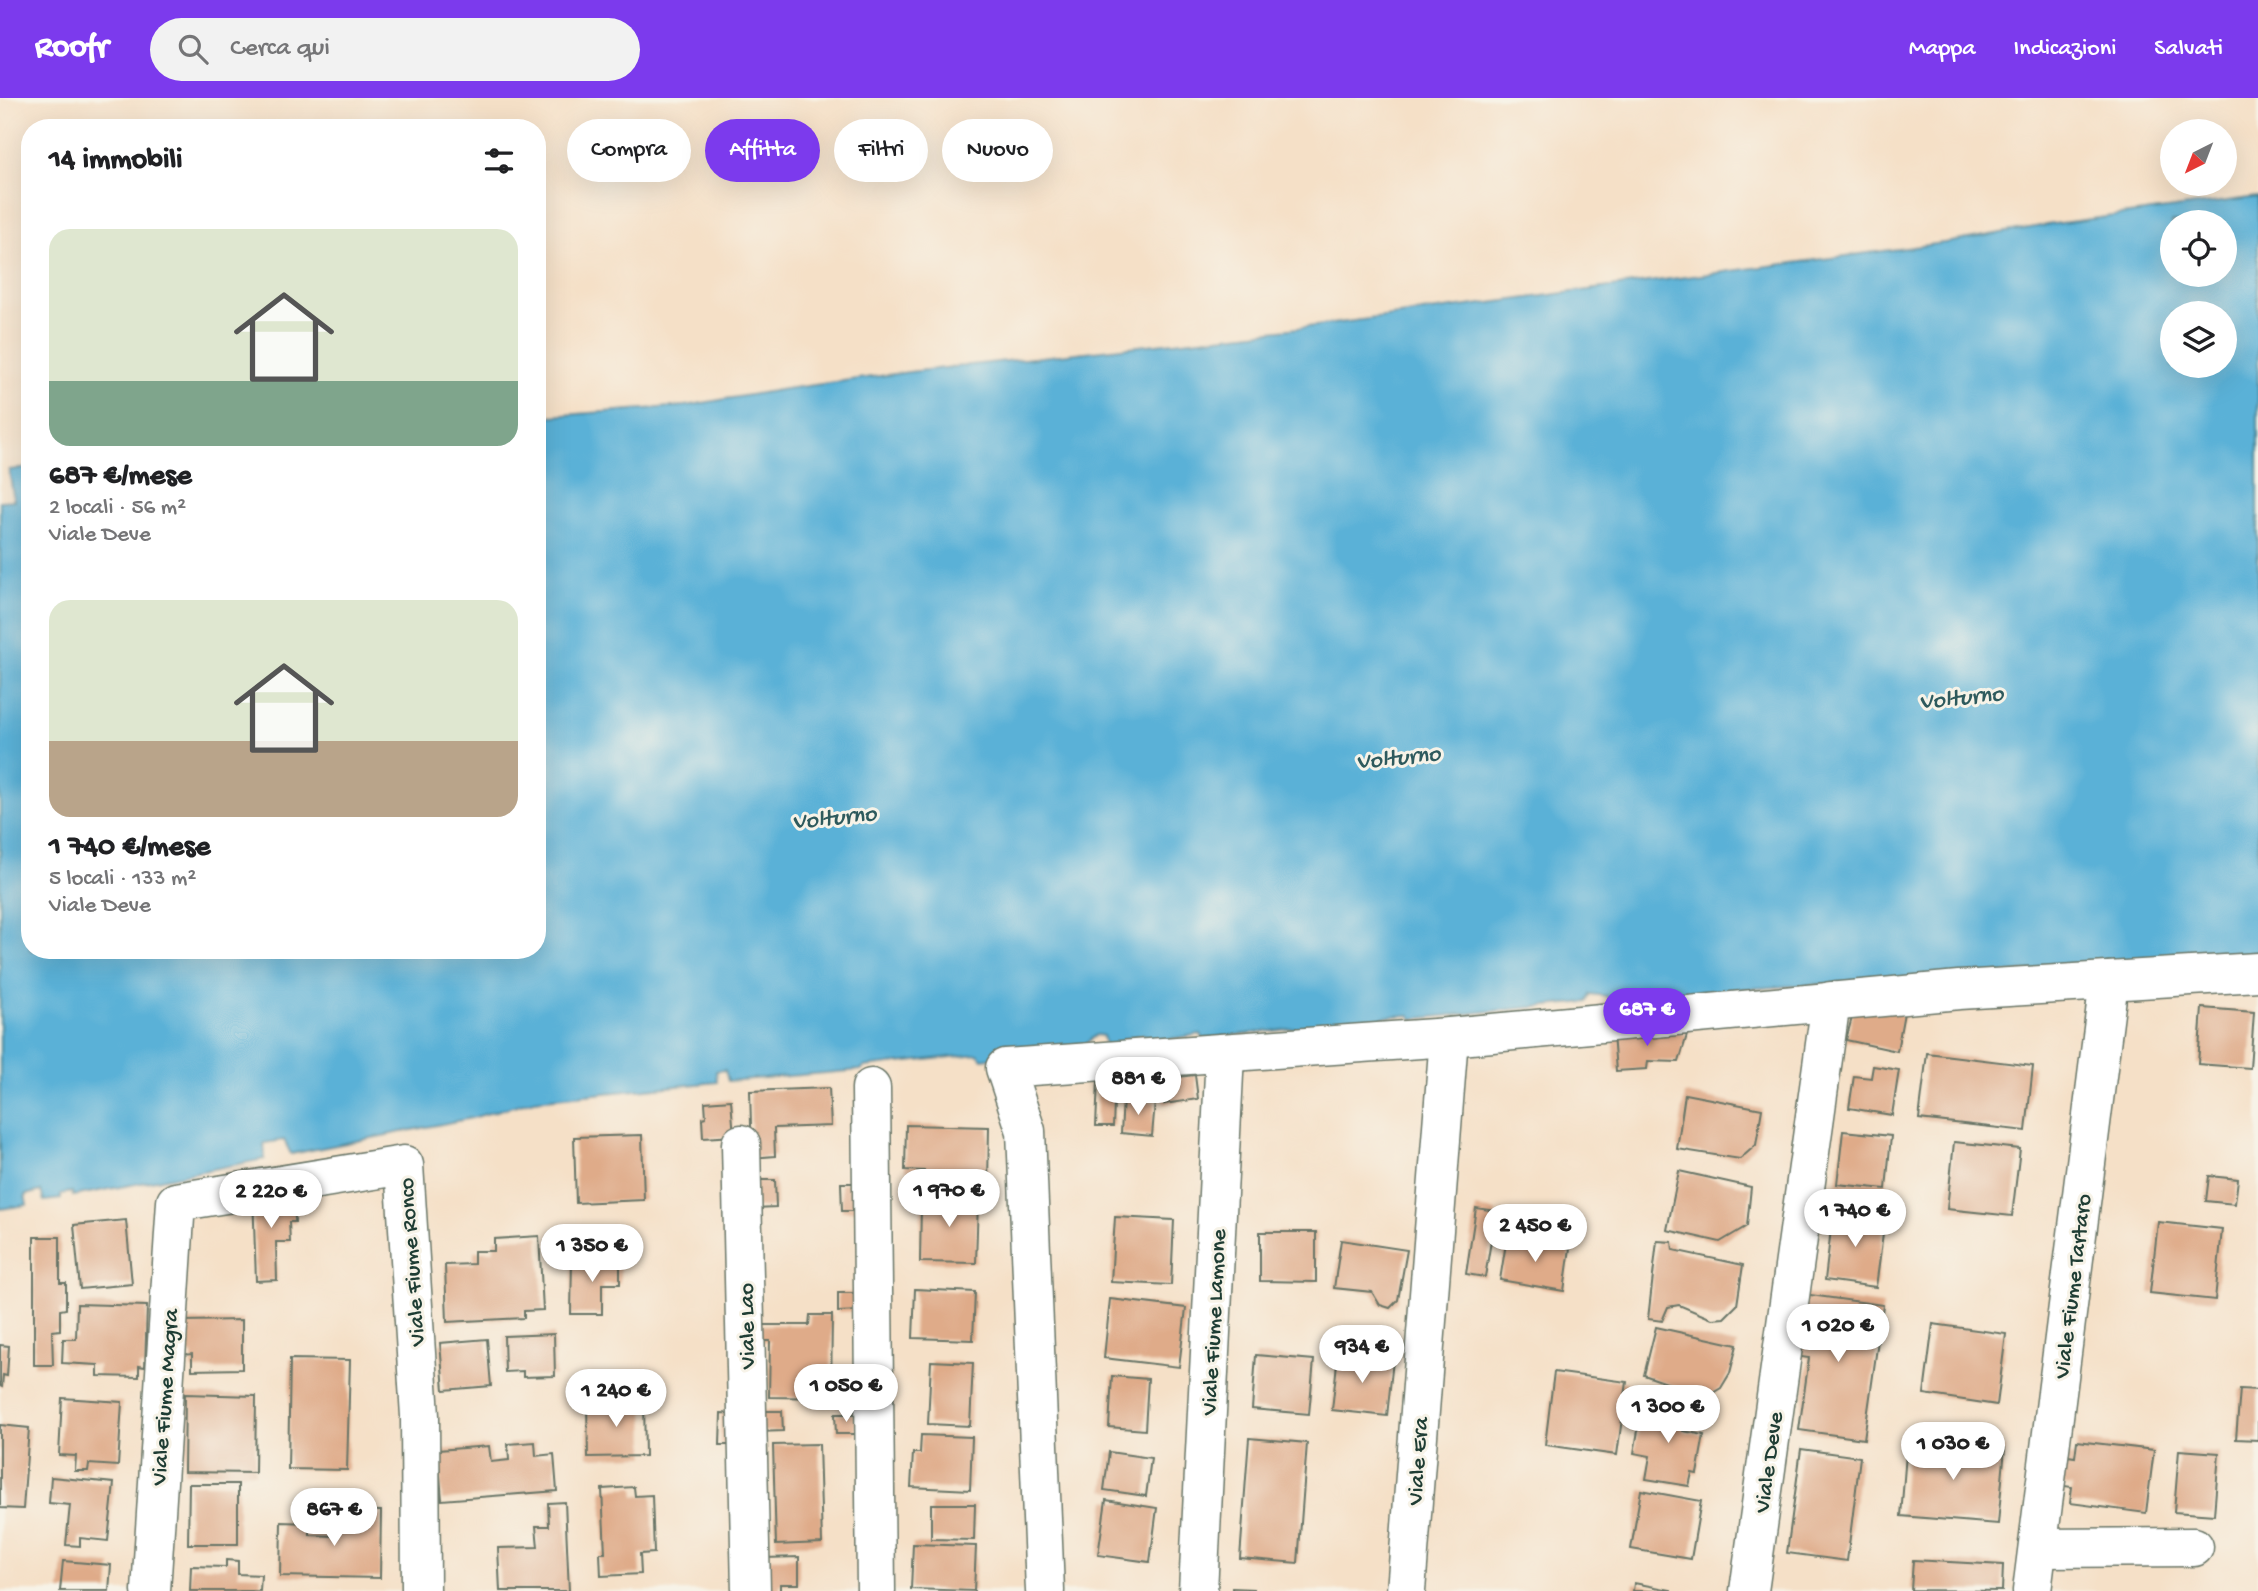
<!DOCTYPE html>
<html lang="it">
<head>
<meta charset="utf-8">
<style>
	:root { --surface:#fff; --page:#f2f2f2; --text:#202124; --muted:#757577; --accent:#7c3aed }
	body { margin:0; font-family:"Gochi Hand",sans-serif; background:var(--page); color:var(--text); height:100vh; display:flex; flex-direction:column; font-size:26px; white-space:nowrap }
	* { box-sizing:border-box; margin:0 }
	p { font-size:23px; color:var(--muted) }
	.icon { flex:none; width:38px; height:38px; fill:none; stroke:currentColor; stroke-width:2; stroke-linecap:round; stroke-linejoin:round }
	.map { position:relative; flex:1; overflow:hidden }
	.sheet { position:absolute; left:21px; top:21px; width:525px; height:840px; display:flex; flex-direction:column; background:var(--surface); border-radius:28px; box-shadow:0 7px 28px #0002 }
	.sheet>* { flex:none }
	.banner { position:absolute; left:567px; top:21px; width:665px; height:63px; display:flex; gap:14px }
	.needle { width:46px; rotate:222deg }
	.fabs { position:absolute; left:2160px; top:21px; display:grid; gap:14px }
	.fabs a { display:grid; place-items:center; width:77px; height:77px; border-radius:50%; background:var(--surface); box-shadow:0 7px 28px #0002; font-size:35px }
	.price { position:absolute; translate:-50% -60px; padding:0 16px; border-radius:24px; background:#fff; color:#222; font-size:23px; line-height:46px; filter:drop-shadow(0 2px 4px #0008) }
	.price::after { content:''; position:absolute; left:50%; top:42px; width:21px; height:16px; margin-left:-10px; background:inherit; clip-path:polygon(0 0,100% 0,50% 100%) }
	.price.active { background:var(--accent); color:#fff }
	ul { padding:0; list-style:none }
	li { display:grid; align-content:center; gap:14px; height:371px; padding:0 28px }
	li span { display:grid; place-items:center; height:217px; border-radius:21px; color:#555 }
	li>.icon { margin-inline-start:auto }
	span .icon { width:126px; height:126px; fill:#fffc; stroke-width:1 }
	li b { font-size:30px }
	h2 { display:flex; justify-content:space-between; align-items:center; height:84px; padding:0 28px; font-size:30px }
	.tag { padding:0 24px; border-radius:32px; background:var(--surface); box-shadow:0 7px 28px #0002; font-size:24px; line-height:63px }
	.tag.active { background:var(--accent); color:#fff }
	header { display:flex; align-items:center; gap:42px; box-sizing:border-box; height:98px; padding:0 35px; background:var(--accent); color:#fff }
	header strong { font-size:33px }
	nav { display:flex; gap:38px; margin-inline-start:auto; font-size:24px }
	.search { width:490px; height:63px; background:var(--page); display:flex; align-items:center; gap:18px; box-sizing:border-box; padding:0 24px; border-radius:38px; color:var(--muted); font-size:26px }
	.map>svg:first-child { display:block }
	.water { fill:#5ab1d7; stroke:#3c7786; stroke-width:2; fill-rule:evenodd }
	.building { fill:#dfab89 }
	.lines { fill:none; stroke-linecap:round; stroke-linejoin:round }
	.minor-casing { stroke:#6a7667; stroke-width:41 }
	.minor { stroke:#fff; stroke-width:38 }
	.labels { text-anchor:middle; stroke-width:6; stroke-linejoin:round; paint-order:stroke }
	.street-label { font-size:23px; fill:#1f3d34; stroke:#f7f3e8 }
	.water-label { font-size:24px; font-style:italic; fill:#2e5a5d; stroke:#f7f3e8 }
</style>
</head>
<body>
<header>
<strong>Roofr</strong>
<div class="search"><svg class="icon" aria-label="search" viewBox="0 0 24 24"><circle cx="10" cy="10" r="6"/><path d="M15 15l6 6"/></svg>Cerca qui</div>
<nav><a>Mappa</a><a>Indicazioni</a><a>Salvati</a></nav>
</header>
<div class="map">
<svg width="2258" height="1493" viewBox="0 0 2258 1493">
	<rect width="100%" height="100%" fill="#f7f3e8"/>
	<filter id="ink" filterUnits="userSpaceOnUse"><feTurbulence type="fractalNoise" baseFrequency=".0143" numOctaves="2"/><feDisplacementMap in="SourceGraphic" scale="14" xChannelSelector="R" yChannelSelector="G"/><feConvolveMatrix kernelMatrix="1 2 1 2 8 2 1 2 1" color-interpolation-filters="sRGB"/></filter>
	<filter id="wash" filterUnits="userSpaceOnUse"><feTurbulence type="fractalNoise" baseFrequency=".00686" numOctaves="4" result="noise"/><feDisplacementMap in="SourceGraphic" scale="28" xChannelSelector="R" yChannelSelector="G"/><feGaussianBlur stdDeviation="1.57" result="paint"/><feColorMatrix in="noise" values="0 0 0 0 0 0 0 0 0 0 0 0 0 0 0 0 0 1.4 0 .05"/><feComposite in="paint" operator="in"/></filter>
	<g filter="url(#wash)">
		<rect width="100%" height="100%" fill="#f5e0c7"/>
		<!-- water -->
		<path class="water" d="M 2258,99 L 2258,860 L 1743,891 L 1610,902 L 1606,898 L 1590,896 L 1587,904 L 1412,921 L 1410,917 L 1383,919 L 1383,924 L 1315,928 L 1203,941 L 1201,936 L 1146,945 L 1144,936 L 1122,941 L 1121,948 L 1105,949 L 1103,938 L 1096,937 L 1080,950 L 982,961 L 978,956 L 864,969 L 861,972 L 728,983 L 725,972 L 716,973 L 717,984 L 534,1002 L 472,1020 L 291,1056 L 284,1042 L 264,1045 L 265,1061 L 73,1098 L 72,1094 L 61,1096 L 61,1101 L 44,1103 L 41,1093 L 25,1097 L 27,1107 L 0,1111 L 0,403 L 14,402 L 9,372 L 30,370 L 30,852 L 537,852 L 537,319 L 685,308 L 785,291 L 909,274 L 1316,228 L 1951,144 L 2046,127 ZM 2172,124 L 2224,124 L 2224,177 L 2172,177 ZM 2172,215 L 2224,215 L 2224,268 L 2172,268 Z"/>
		<g id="blocks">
			<!-- building -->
			<g class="building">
				<polygon points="1855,908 1905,909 1897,953 1846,942"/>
				<polygon points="2202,910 2254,914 2250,970 2198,966"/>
				<polygon points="1663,931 1687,937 1679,964 1648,963 1647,971 1616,973 1613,936"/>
				<polygon points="1927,955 2033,968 2026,1033 1919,1021"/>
				<polygon points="1873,968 1899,972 1892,1017 1849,1010 1854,978 1871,980"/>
				<polygon points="1195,977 1198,1001 1164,1006 1161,981"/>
				<polygon points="1098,982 1115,983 1113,1028 1096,1028"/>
				<polygon points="829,990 831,1028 774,1030 775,1058 752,1060 750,993"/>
				<polygon points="1685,996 1762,1011 1756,1047 1740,1061 1677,1051"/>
				<polygon points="1123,1001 1155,1004 1152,1038 1121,1035"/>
				<polygon points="731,1002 734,1038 703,1040 702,1020 706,1019 705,1004"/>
				<polygon points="906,1027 989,1029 988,1086 924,1084 924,1073 905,1072"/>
				<polygon points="1843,1033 1891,1038 1886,1091 1837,1086"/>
				<polygon points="642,1037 644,1102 576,1105 574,1039"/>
				<polygon points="1954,1044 2020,1051 2012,1118 1947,1111"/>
				<polygon points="1679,1073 1751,1089 1747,1128 1720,1144 1667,1132"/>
				<polygon points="2209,1078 2238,1081 2235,1106 2206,1103"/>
				<polygon points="755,1082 775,1082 776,1109 755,1110"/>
				<polygon points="841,1085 858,1085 858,1113 842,1113"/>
				<polygon points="937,1093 965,1094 965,1102 978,1102 976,1165 920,1164 921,1106 937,1107"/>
				<polygon points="294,1095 295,1124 289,1124 290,1144 276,1144 277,1182 256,1183 253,1096"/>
				<polygon points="1476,1110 1496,1113 1485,1179 1466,1176"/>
				<polygon points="1833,1114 1885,1121 1876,1189 1825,1182"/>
				<polygon points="1115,1119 1174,1122 1171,1187 1111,1184"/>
				<polygon points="126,1122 132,1186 80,1191 74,1127"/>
				<polygon points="2158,1124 2222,1131 2215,1202 2150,1195"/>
				<polygon points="1260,1134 1316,1134 1316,1184 1260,1183"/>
				<polygon points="539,1138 543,1212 524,1213 524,1220 447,1224 445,1167 474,1166 474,1153 494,1153 494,1141"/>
				<polygon points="34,1139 60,1139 60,1185 66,1185 66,1211 60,1212 60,1232 52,1233 53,1267 34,1267"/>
				<polygon points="1507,1139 1570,1150 1564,1193 1500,1182"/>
				<polygon points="1341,1142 1407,1152 1398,1202 1390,1210 1380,1207 1372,1194 1334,1190"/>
				<polygon points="1657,1143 1672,1144 1673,1152 1743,1167 1737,1207 1724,1220 1712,1221 1679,1207 1668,1209 1662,1223 1648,1221"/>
				<polygon points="572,1162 620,1163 620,1186 602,1186 602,1216 571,1216"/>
				<polygon points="915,1191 975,1194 973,1242 913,1240"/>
				<polygon points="838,1195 858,1195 858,1213 838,1214"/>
				<polygon points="1803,1196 1883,1207 1864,1341 1799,1332 1809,1260 1794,1258"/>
				<polygon points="1110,1201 1186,1210 1179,1269 1104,1260"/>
				<polygon points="77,1206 147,1208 145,1269 139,1268 139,1279 98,1278 98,1267 62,1265 63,1241 76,1241"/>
				<polygon points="810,1217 832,1217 831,1300 769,1299 770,1243 759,1243 759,1227 809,1227"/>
				<polygon points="242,1222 242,1271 192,1272 192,1256 183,1257 182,1223"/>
				<polygon points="1933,1226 2006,1236 1997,1307 1924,1296"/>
				<polygon points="1656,1229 1737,1247 1730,1275 1721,1290 1706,1299 1644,1277"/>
				<polygon points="554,1236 555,1278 523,1279 523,1273 505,1274 504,1238"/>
				<polygon points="487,1241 491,1288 444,1292 440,1245"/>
				<polygon points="0,1247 9,1248 7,1278 3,1277 2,1289 0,1288"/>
				<polygon points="1338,1256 1393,1262 1387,1318 1332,1312"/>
				<polygon points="1256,1257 1314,1262 1309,1316 1252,1311"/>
				<polygon points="290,1261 350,1262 347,1372 288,1371"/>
				<polygon points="931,1263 973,1265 970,1328 928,1326"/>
				<polygon points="1554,1274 1627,1284 1617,1357 1545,1347"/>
				<polygon points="1112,1278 1148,1281 1145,1332 1109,1329"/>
				<polygon points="2240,1291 2258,1292 2258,1342 2236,1341"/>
				<polygon points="185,1296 256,1298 255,1375 184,1374"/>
				<polygon points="62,1300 122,1304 118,1368 89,1366 88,1373 75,1373 76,1358 59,1357"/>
				<polygon points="644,1302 645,1358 588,1359 587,1304"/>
				<polygon points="1643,1305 1686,1313 1683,1333 1704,1337 1697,1376 1692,1375 1689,1388 1646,1381 1650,1358 1634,1355"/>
				<polygon points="758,1313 782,1313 783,1333 758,1334"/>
				<polygon points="721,1315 736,1316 736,1347 720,1347"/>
				<polygon points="835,1316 856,1316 856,1336 836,1336"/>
				<polygon points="0,1327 29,1330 23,1411 0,1410"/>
				<polygon points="921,1337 972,1339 970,1392 911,1389 913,1355 920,1355"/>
				<polygon points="1249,1340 1307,1345 1298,1465 1240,1460"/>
				<polygon points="1907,1343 2005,1350 1998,1426 1901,1418"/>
				<polygon points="2077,1343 2154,1352 2146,1415 2070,1405 2072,1389 2057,1387 2061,1357 2075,1359"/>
				<polygon points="535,1344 536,1358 554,1356 557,1393 442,1402 438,1352 489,1348 491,1364 509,1362 508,1346"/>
				<polygon points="819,1346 822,1445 776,1447 773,1347"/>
				<polygon points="1801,1351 1860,1359 1847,1463 1787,1455"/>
				<polygon points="2179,1352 2219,1355 2214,1417 2174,1414"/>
				<polygon points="1109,1354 1151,1360 1146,1398 1104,1392"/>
				<polygon points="51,1379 114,1385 108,1443 80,1440 80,1448 66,1447 70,1407 49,1405"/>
				<polygon points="189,1386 238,1386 238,1446 188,1446"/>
				<polygon points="634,1389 635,1398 652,1397 654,1455 640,1456 641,1476 601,1478 600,1455 605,1455 602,1391"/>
				<polygon points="1641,1392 1701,1403 1691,1461 1631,1451"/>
				<polygon points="1106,1402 1157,1410 1150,1464 1098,1457"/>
				<polygon points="565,1404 569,1493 500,1493 498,1450 538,1449 536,1428 549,1428 548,1405"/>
				<polygon points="931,1406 975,1406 974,1442 931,1441"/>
				<polygon points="335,1412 381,1413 380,1480 280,1478 281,1424 310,1425 310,1437 334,1438"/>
				<polygon points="913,1446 976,1448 974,1493 911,1491"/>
				<polygon points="799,1459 799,1486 780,1486 780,1493 765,1493 764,1460"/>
				<polygon points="226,1462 238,1463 238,1476 261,1477 260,1493 190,1493 191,1468 226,1469"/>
				<polygon points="1913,1462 2003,1467 2002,1493 1911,1492"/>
				<polygon points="63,1463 111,1467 109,1493 60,1493"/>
				<polygon points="1634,1485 1671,1492 1671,1493 1633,1493"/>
				<polygon points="1232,1490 1254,1491 1254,1493 1232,1493"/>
			</g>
		</g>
	</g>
	<g filter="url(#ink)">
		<use href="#blocks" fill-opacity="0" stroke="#6a7667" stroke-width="2"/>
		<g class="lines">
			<defs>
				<g id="minor">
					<polyline points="871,990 876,1493"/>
					<polyline points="741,1046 751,1493"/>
					<polyline points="2038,1450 2194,1449"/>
					<polyline points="151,1493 176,1104 404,1067 420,1318 421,1493"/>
					<polyline points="1045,1493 1026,1033 1005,970 1449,939 1959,892 2258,874"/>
					<polyline points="1198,1493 1225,956"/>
					<polyline points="1406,1493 1449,939"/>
					<polyline points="1749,1493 1831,903"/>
					<polyline points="2032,1493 2109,883"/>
				</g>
			</defs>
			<!-- minor casing -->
			<use href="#minor" class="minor-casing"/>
			<!-- minor -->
			<use href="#minor" class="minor"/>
		</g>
	</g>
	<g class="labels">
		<!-- street labels -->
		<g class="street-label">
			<text transform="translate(410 1164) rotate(-94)" y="8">Viale Fiume Ronco</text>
			<text transform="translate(2071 1188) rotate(-83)" y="8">Viale Fiume Tartaro</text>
			<text transform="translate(1212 1224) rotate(-87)" y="8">Viale Fiume Lamone</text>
			<text transform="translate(745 1228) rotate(-91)" y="8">Viale Lao</text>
			<text transform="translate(163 1299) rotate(-86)" y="8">Viale Fiume Magra</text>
			<text transform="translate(1416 1363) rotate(-86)" y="8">Viale Era</text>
			<text transform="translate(1767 1364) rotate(-82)" y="8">Viale Deve</text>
		</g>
		<!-- water labels -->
		<g class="water-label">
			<text transform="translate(1961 598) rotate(-6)" y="8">Volturno</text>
			<text transform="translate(1398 658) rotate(-6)" y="8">Volturno</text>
			<text transform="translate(834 718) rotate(-6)" y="8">Volturno</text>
		</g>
	</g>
</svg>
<div class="fabs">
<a><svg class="needle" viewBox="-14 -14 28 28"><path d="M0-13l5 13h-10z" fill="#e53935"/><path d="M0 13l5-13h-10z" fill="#757577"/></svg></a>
<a><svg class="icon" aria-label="locate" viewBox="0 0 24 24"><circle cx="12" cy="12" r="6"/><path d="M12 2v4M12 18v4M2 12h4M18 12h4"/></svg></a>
<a><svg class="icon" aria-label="layers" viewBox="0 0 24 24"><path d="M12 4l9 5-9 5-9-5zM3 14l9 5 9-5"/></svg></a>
</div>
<b class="price active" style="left:1647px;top:950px">687 €</b>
<b class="price" style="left:1138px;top:1019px">881 €</b>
<b class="price" style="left:949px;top:1131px">1 970 €</b>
<b class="price" style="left:271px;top:1132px">2 220 €</b>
<b class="price" style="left:1855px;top:1151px">1 740 €</b>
<b class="price" style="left:1535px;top:1166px">2 450 €</b>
<b class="price" style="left:592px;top:1186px">1 350 €</b>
<b class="price" style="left:1838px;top:1266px">1 020 €</b>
<b class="price" style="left:1362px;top:1287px">934 €</b>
<b class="price" style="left:846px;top:1326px">1 050 €</b>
<b class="price" style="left:616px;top:1331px">1 240 €</b>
<b class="price" style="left:1668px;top:1347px">1 300 €</b>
<b class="price" style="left:1953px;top:1384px">1 030 €</b>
<b class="price" style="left:334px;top:1450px">867 €</b>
<div class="banner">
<a class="tag">Compra</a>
<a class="tag active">Affitta</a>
<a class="tag">Filtri</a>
<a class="tag">Nuovo</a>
</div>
<section class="sheet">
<h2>14 immobili<svg class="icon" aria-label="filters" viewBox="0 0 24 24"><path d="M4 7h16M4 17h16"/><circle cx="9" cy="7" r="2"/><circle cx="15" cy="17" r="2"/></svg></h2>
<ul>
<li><span style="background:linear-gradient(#dfe7d0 70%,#7fa58c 0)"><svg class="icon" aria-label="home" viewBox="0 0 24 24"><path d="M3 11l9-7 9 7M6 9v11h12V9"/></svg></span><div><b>687 €/mese</b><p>2 locali · 56 m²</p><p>Viale Deve</p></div></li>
<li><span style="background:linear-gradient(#dfe7d0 65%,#b9a48a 0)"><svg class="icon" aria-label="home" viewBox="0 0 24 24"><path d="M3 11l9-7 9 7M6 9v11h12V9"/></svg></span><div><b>1 740 €/mese</b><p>5 locali · 133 m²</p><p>Viale Deve</p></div></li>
</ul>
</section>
</div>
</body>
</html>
